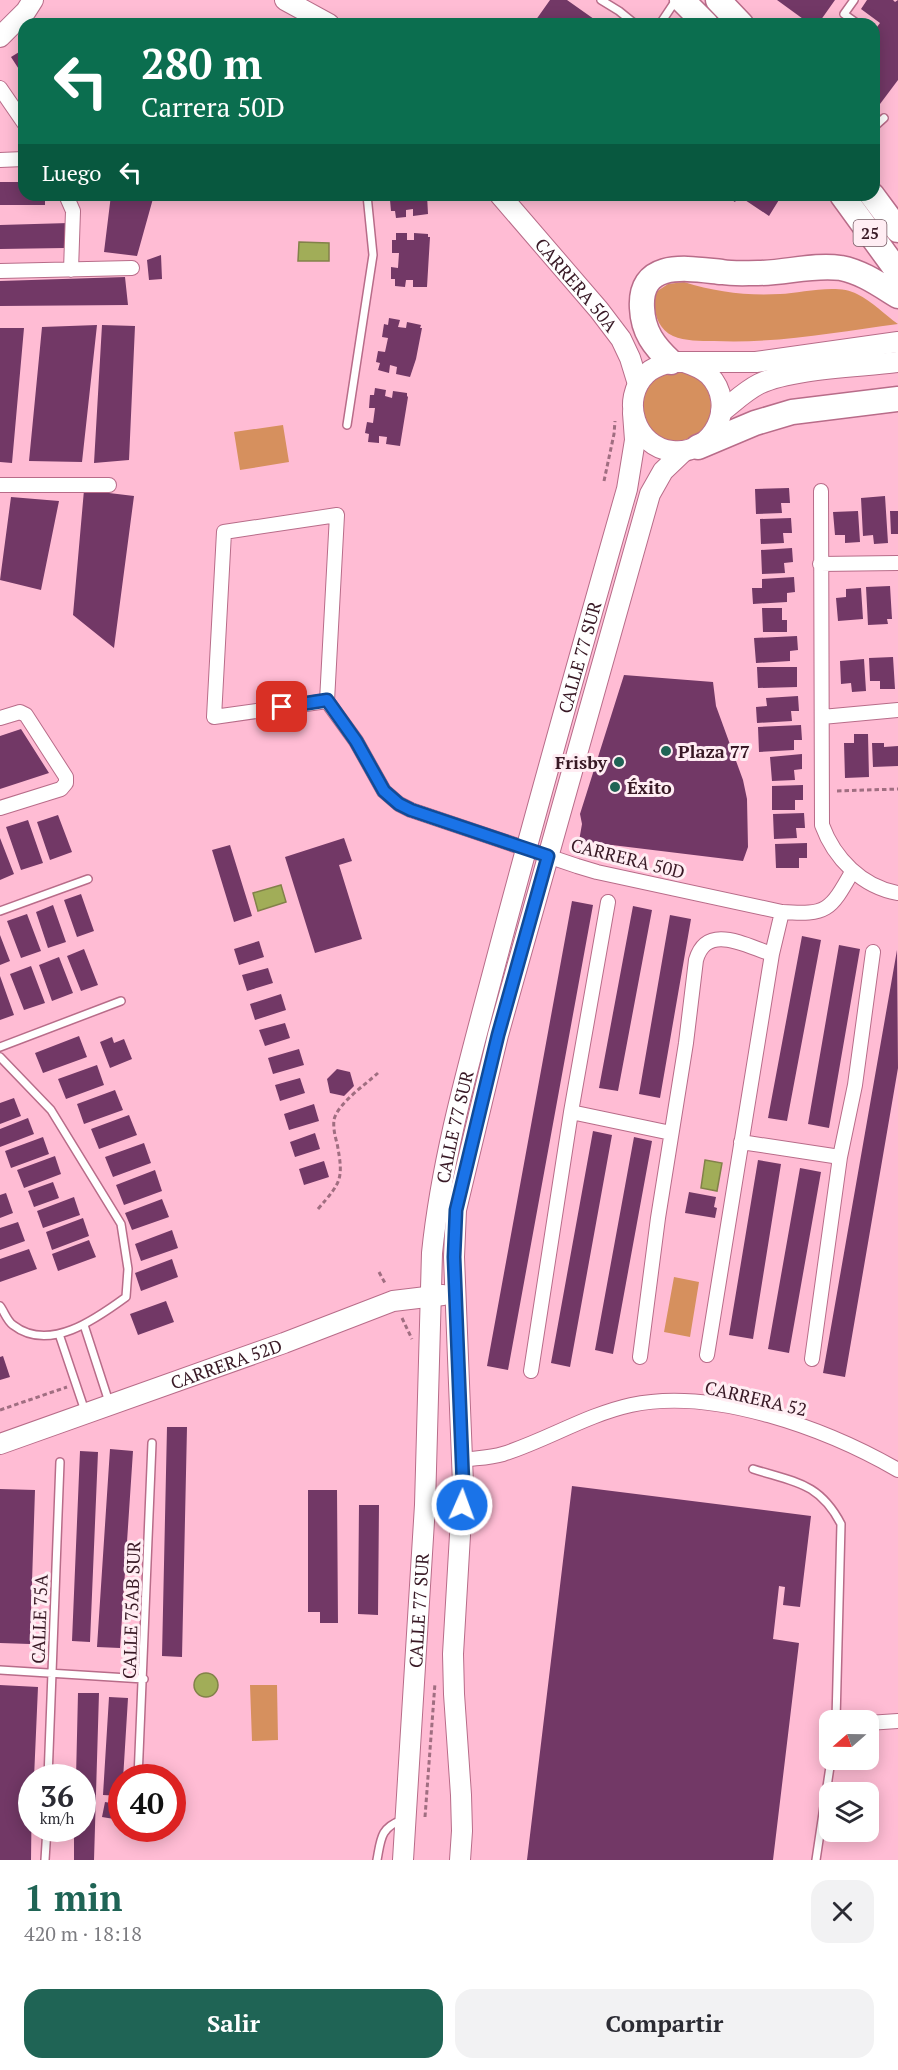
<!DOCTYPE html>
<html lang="es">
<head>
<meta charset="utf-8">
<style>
  body { margin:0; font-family:"PT Serif",serif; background:#f2f2f3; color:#2b2b33; height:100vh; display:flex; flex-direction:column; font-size:22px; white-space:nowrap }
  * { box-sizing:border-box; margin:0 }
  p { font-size:20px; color:#7c7c81 }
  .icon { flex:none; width:33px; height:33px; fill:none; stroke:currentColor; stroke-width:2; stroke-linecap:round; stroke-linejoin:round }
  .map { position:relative; height:1860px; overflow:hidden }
  .sheet { display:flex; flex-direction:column; background:#fff; flex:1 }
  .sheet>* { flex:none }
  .top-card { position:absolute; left:18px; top:18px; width:862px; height:183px; border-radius:18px; box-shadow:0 3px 15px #0003; background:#0b6e4f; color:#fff; overflow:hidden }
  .needle { width:39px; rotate:250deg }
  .tools { position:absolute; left:819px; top:1710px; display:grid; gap:12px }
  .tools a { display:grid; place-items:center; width:60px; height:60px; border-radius:12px; background:#fff; box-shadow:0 3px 15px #0003; font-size:30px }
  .speed { position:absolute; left:18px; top:1764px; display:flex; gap:12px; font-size:30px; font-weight:700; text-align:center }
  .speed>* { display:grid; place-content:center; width:78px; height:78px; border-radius:50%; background:#fff; box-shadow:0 3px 15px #0003; line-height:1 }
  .speed small { font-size:15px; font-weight:400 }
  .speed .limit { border:9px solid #d22; background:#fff; color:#111 }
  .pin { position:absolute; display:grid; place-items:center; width:51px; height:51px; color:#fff; margin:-26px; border-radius:12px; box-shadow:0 3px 9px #0006 }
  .me { position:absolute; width:66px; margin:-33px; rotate:2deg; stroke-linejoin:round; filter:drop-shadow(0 0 4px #0008) }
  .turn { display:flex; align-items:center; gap:21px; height:126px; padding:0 24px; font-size:27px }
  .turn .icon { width:78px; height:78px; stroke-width:2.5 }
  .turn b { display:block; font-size:42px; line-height:51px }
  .then { display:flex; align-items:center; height:57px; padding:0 24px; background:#0003; gap:12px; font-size:22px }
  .round { display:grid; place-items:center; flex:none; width:63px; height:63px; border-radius:18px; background:#f2f2f3 }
  .headline { display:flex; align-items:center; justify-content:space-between; height:102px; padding:0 24px }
  h1 { font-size:36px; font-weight:800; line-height:45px; color:#1f6455 }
  .action { display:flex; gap:12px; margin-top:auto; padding:12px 24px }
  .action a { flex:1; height:69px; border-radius:18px; background:#1f6455; color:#fff; font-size:24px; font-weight:800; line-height:69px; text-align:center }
  .action a+a { background:#f2f2f3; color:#2b2b33 }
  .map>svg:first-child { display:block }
</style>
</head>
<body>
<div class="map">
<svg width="898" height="1860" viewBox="0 0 898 1860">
  <rect width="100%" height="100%" fill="#ffbcd4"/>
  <path fill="#d6905e" d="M684,282c31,10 63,14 96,12 21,-1 58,-11 77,0 15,7 28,21 41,30 -61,8 -123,20 -184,17 -14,0 -29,0 -41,-5 -17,-8 -21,-28 -17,-44l12,-8z
    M641 406a35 35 0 1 1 70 0a35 35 0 1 1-70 0Z
    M283,425l6,37 -49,8 -6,-38z
    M674,1277l25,5 -9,55 -26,-5z
    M250,1685h27l1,55 -26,1z"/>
  <path fill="#a1ad58" stroke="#828149" stroke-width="1.5" d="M299,242l30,1v18h-31z
    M281,885l5,17 -28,9 -5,-18z
    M705,1160l17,3 -5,28 -16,-3z
    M194 1685a12 12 0 1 1 24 0a12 12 0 1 1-24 0Z"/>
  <path fill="#723866" d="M550,0h17l34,24h-68z
    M777,0h58l-17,24h-8z
    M867,0h26l2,2 3,-2v80l-24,32v-81l6,-8 -19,-14z
    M24,49v28l-13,-20z
    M0,182h24v13h21v10h-45z
    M111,195h43l-17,61 -33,-4z
    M396,195h31l1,19 -15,2v-7l-7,1v7l-10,1 -1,-7h-4l-1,-11 6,-1z
    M724,195h58l-13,21 -30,-20 -4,6z
    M69,223l-4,25 -65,1v-24z
    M396,233h11v7h7v-7l14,1v3h2l-3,50h-14v-7h-7l-1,7 -10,-1v-7h-4v-12l7,1 1,-15h-7v-13h4z
    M161,255l1,24 -13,1 -2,-20z
    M125,277l3,28 -128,1v-25z
    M389,318l11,2 -2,7 8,1 1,-6 14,3 -1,3h2l-6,31 -6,18 -14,-3 1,-7 -7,-2 -1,8 -11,-3 2,-7 -4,-1 2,-11 7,1 3,-14 -6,-1 2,-13 4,1z
    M97,325l-15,137 -53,-1 13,-134z
    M102,325l33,1 -6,134 -35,3z
    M0,328h24l-12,135 -12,-1z
    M375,388l11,2 -1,6 7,2 1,-7 14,2v3l1,1 -8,49 -14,-2 1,-7 -8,-1v7l-11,-1 1,-8 -4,-1 2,-11 6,1 2,-15h-6l1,-13h4z
    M789,488l1,15h-9l1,10 -26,1 -1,-25z
    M84,490l50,6 -20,152 -41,-33z
    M885,496l3,47 -14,1 -1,-9 -10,1 -2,-38z
    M11,497l48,4 -18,89 -41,-10z
    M858,511l2,31 -15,1v-8h-10l-2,-23z
    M890,511h8v23h-7z
    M791,518l1,15h-9l1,10 -23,1 -1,-25z
    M792,548l1,14 -9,1 1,10 -23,1 -1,-24z
    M794,577l1,15 -8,1v9l-34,2 -1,-16h10v-9z
    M890,586l2,33h-5l1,5 -20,1 -2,-38z
    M861,588l2,31 -25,2 -2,-23 10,-1v-8z
    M762,608h20v12h5v12h-24z
    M797,636l1,14 -8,1v10l-34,2 -2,-25z
    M893,657l2,32h-15v-8h-10l-1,-23z
    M864,659l2,32 -14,1 -1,-9 -10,1 -1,-23z
    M757,667h40v20l-39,1z
    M624,675l89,7 3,24 27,74 4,19 1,48 -5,14 -164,-20 3,-17 -2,-10z
    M798,696l1,15h-8l1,10 -35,2 -1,-16 11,-1 -1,-8z
    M801,725l1,15h-8v10l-35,2 -1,-25z
    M21,729l28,44 -49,16v-53z
    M854,734h14l1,43 -24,1 -1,-35h10z
    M872,743h12v4l14,-1v20l-25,1z
    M802,754v15l-8,1 1,10 -23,1 -2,-24z
    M803,785v15h-8v10h-23v-24z
    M804,813l1,15h-9l1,10 -23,1 -1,-25z
    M58,815l14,37 -22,8 -13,-38z
    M28,820l15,43 -22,7 -15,-43z
    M0,838l14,36 -14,6z
    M344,838l8,23 -13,4 23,74 -47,14 -30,-96z
    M807,843v15h-8v10h-23l-1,-24z
    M230,845l22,71 -18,6 -22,-72z
    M81,894l13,37 -17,6 -13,-37z
    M572,901l21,4 -85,465 -21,-4z
    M53,905l13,37 -18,6 -12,-36z
    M633,906l19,4 -34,181 -19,-3z
    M27,914l14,37 -20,7 -14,-37z
    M670,915l21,4 -31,179 -21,-4z
    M0,935l10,26 -10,4z
    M802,936l19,4 -34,181 -19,-3z
    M259,941l5,16 -25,8 -5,-16z
    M839,945l21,4 -31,179 -21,-4z
    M84,949l14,36 -17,6 -14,-35z
    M897,950l1,118 -53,309 -22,-4z
    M59,957l14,36 -21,8 -13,-36z
    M31,966l14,37 -21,7 -14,-36z
    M268,968l5,15 -26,8 -5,-16z
    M0,976l14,39 -14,5z
    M281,994l5,16 -31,10 -5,-16z
    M285,1023l5,15 -25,8 -6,-16z
    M79,1036l8,21 -44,16 -8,-20z
    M112,1037l2,6 10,-4 8,20 -22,9 -10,-26z
    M299,1049l5,16 -31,9 -5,-16z
    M97,1065l7,20 -38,14 -8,-20z
    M337,1069l13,3 4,14 -10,10 -14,-3 -3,-14z
    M300,1078l5,15 -25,8 -5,-16z
    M115,1090l8,20 -39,14 -7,-20z
    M14,1098l7,18 -21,8v-21z
    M314,1104l5,17 -30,9 -5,-16z
    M129,1115l8,20 -38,14 -8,-20z
    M28,1118l6,16 -34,13v-18z
    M593,1131l19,4 -42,232 -19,-4z
    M315,1133l5,16 -25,8 -5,-15z
    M43,1137l6,17 -38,14 -6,-17z
    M634,1137l18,4 -39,213 -18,-4z
    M144,1143l7,20 -38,14 -8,-20z
    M55,1156l6,18 -37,14 -7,-18z
    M758,1160l23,4 -28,175 -24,-4z
    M324,1161l5,16 -25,8 -5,-16z
    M800,1168l21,4 -32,181 -21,-4z
    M155,1170l7,21 -38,14 -8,-20z
    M53,1182l6,16 -25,9 -6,-16z
    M689,1192l27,5 -2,10 3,1 -2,10 -30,-5z
    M6,1193l7,20 -13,5v-23z
    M74,1197l6,18 -37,13 -6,-17z
    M162,1199l7,18 -37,13 -7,-17z
    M83,1218l6,18 -37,14 -6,-18z
    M18,1222l7,19 -25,9v-22z
    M172,1230l6,18 -37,13 -6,-17z
    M89,1240l7,17 -38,14 -6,-17z
    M29,1249l8,20 -37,13v-23z
    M172,1259l6,18 -37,14 -6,-18z
    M166,1301l8,21 -36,13 -8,-21z
    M3,1356l7,21 -10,3v-23z
    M167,1427h20l-5,230 -20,-1z
    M110,1449l23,2 -13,197 -23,-1z
    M80,1451l18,1 -8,190 -18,-1z
    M572,1486l239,30 -11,91 -17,-2 2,-18 -6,-1 -6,53 26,4 -26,217h-246z
    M0,1489l35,1 -5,154 -30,-1z
    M308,1490h29l1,133h-18v-11h-12z
    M359,1505h20l-1,110 -20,-1z
    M0,1685l38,2 -4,91h-2l-1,82h-31z
    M78,1693h21l-5,167h-20v-32h8v-50h-6z
    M109,1697l19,1 -6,98 -19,-1z
    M105,1802l17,3 -2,15 -18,-3z"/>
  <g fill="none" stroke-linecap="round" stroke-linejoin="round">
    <defs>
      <path id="lane" d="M601,0l18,11 16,13
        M854,0l-10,14 14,10
        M660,24l16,-24
        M874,127l10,-9
        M347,425l26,-170 -6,-60
        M0,911l88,-32
        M0,1047l121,-46
        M0,1057l51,53 70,114 7,45 -2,28c-30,22 -77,56 -113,28 -6,-4 -9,-14 -13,-19
        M84,1325l25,77
        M59,1334l26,77
        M753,1469c41,13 66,13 88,55l-5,196
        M0,1670l144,9
        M48,1778l12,-316
        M138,1778l14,-335
        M45,1860l2,-32
        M377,1860c4,-21 3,-32 25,-40
        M816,1860l15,-100"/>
      <path id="street" d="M0,88l24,35
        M0,160l24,-1
        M66,195l7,16 -2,59
        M0,271l132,-3
        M0,485h109
        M821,491l1,334c12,33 40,62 76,68
        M337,515l-10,186 -113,16 10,-185z
        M820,564l78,-1
        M327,701l29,40 28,50 15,13 12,6 166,56 20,6 185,40c45,3 48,-1 70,-40
        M822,717l76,-7
        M0,718l20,-6 6,3 40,62v6l-5,6 -61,19
        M772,954l10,-42
        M571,1112l100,21
        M741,1142l99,15
        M640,1357l18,-139 28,-175 10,-83c11,-38 50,-14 76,-6l-65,401
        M812,1359l28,-202 15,-72 18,-133
        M531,1371l40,-259 37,-210
        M462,1460c13,-2 28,-2 41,-6 44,-14 83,-39 128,-49 83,-18 196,24 267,65
        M868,1723l30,-2"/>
      <g id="secondary">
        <path d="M285,0l44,24"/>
        <path d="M0,37l26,-26 7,-11"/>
        <path id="s1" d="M500,195l99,115 22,29 9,19 8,26"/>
        <path d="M684,362c9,3 18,6 25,13 29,30 4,81 -37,76 -37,-4 -52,-52 -26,-77 7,-7 16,-9 25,-12h85l142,-20"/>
        <path d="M721,412c12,-9 24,-21 38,-28 33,-16 101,-17 139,-22"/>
        <path id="s2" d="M0,1444l284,-101 109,-42 50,-6"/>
        <path id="s3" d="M403,1860l22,-355 7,-252c10,-97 38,-193 63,-288 42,-159 87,-318 132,-476l8,-49 -2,-27"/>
        <path d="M460,1860l2,-29 -1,-36 -7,-101 -1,-40 10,-170 -9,-227 2,-47 42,-175 152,-541 13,-23 21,-20"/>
      </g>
      <path id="highway" d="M682,0l24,24
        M718,0l23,24
        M842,195l56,77
        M872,195l26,35
        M671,362c-17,-16 -28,-30 -29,-54 -3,-50 48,-39 80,-36 12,2 24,1 36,1 27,0 56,-9 83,-5 21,4 39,17 57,28
        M698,447l57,-24 37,-11 106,-13"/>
    </defs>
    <use href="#lane" stroke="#b86c89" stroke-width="10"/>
    <use href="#street" stroke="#b86c89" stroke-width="16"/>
    <use href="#secondary" stroke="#b86c89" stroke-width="22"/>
    <use href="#highway" stroke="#b86c89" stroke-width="27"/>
    <path stroke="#a06e81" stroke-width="3" stroke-dasharray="4.5 3" stroke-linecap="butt" d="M604,481l10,-47 1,-13
      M837,791l61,-2
      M318,1209c23,-27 26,-29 19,-66 -2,-6 -4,-16 -3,-23 3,-16 32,-36 44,-47
      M379,1272l7,13
      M402,1318l10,21
      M0,1410l67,-23
      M425,1817l10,-134"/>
    <use href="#lane" stroke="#fff" stroke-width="7"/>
    <use href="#street" stroke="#fff" stroke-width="14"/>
    <use href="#secondary" stroke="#fff" stroke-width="20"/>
    <use href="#highway" stroke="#fff" stroke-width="24"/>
  </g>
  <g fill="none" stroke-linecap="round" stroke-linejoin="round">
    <defs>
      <path id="route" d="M282,707l45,-7 29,41 28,50 15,13 12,6 137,46 -50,179 -42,175 -2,47 9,227 -1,21"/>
    </defs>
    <use href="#route" stroke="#114b97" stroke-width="15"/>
    <use href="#route" stroke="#1a73e8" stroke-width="10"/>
  </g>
  <g fill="#1f6455" stroke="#ffedf3" stroke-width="2">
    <circle cx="666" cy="751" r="6"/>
    <circle cx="619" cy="762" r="6"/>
    <circle cx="615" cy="787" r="6"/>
  </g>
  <g text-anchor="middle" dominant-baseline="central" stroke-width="6" stroke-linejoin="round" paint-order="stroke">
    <rect fill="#ffedf3" stroke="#745963" stroke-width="1.5" x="853.5" y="220" width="33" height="26" rx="4.5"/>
    <g font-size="16" font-weight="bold" fill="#381925">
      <text x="870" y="233">25</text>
    </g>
    <g font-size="18" fill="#381925" stroke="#ffedf3">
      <text stroke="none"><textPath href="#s1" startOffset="118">CARRERA 50A</textPath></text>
      <text stroke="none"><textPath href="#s3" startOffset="1222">CALLE 77 SUR</textPath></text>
      <text transform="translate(628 858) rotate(14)">CARRERA 50D</text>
      <text stroke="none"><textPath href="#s3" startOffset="736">CALLE 77 SUR</textPath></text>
      <text stroke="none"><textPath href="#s2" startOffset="240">CARRERA 52D</textPath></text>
      <text transform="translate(756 1398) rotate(13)">CARRERA 52</text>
      <text transform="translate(131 1610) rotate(-88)">CALLE 75AB SUR</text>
      <text stroke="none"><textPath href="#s3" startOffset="250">CALLE 77 SUR</textPath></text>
      <text transform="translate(39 1619) rotate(-88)">CALLE 75A</text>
    </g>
    <g font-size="18" font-weight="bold" fill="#381925" stroke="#ffedf3" text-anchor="start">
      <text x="678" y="751">Plaza 77</text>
      <text x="607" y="762" text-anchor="end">Frisby</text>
      <text x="627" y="787">Éxito</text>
    </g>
  </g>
</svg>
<div class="tools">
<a><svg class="needle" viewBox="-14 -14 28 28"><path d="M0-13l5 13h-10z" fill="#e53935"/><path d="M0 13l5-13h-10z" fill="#7c7c81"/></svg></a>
<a><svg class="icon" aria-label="layers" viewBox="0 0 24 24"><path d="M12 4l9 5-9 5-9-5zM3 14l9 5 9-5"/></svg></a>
</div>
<div class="speed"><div>36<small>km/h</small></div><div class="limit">40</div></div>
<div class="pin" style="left:282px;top:707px;background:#d93025"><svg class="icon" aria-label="arrive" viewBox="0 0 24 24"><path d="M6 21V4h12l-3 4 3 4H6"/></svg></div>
<svg class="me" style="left:462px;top:1505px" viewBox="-20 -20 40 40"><circle r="17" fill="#1a73e8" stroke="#fff" stroke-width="3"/><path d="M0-11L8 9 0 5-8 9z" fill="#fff"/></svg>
<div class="top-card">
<div class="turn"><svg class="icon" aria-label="left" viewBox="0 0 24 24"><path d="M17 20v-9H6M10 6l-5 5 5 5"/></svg><div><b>280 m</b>Carrera 50D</div></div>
<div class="then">Luego<svg class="icon" aria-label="left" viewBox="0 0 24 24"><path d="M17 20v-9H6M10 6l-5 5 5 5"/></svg></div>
</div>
</div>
<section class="sheet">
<div class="headline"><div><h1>1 min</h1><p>420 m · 18:18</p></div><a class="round"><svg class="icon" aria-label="close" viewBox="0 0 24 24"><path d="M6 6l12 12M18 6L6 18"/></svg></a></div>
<div class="action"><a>Salir</a><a>Compartir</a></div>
</section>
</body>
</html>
